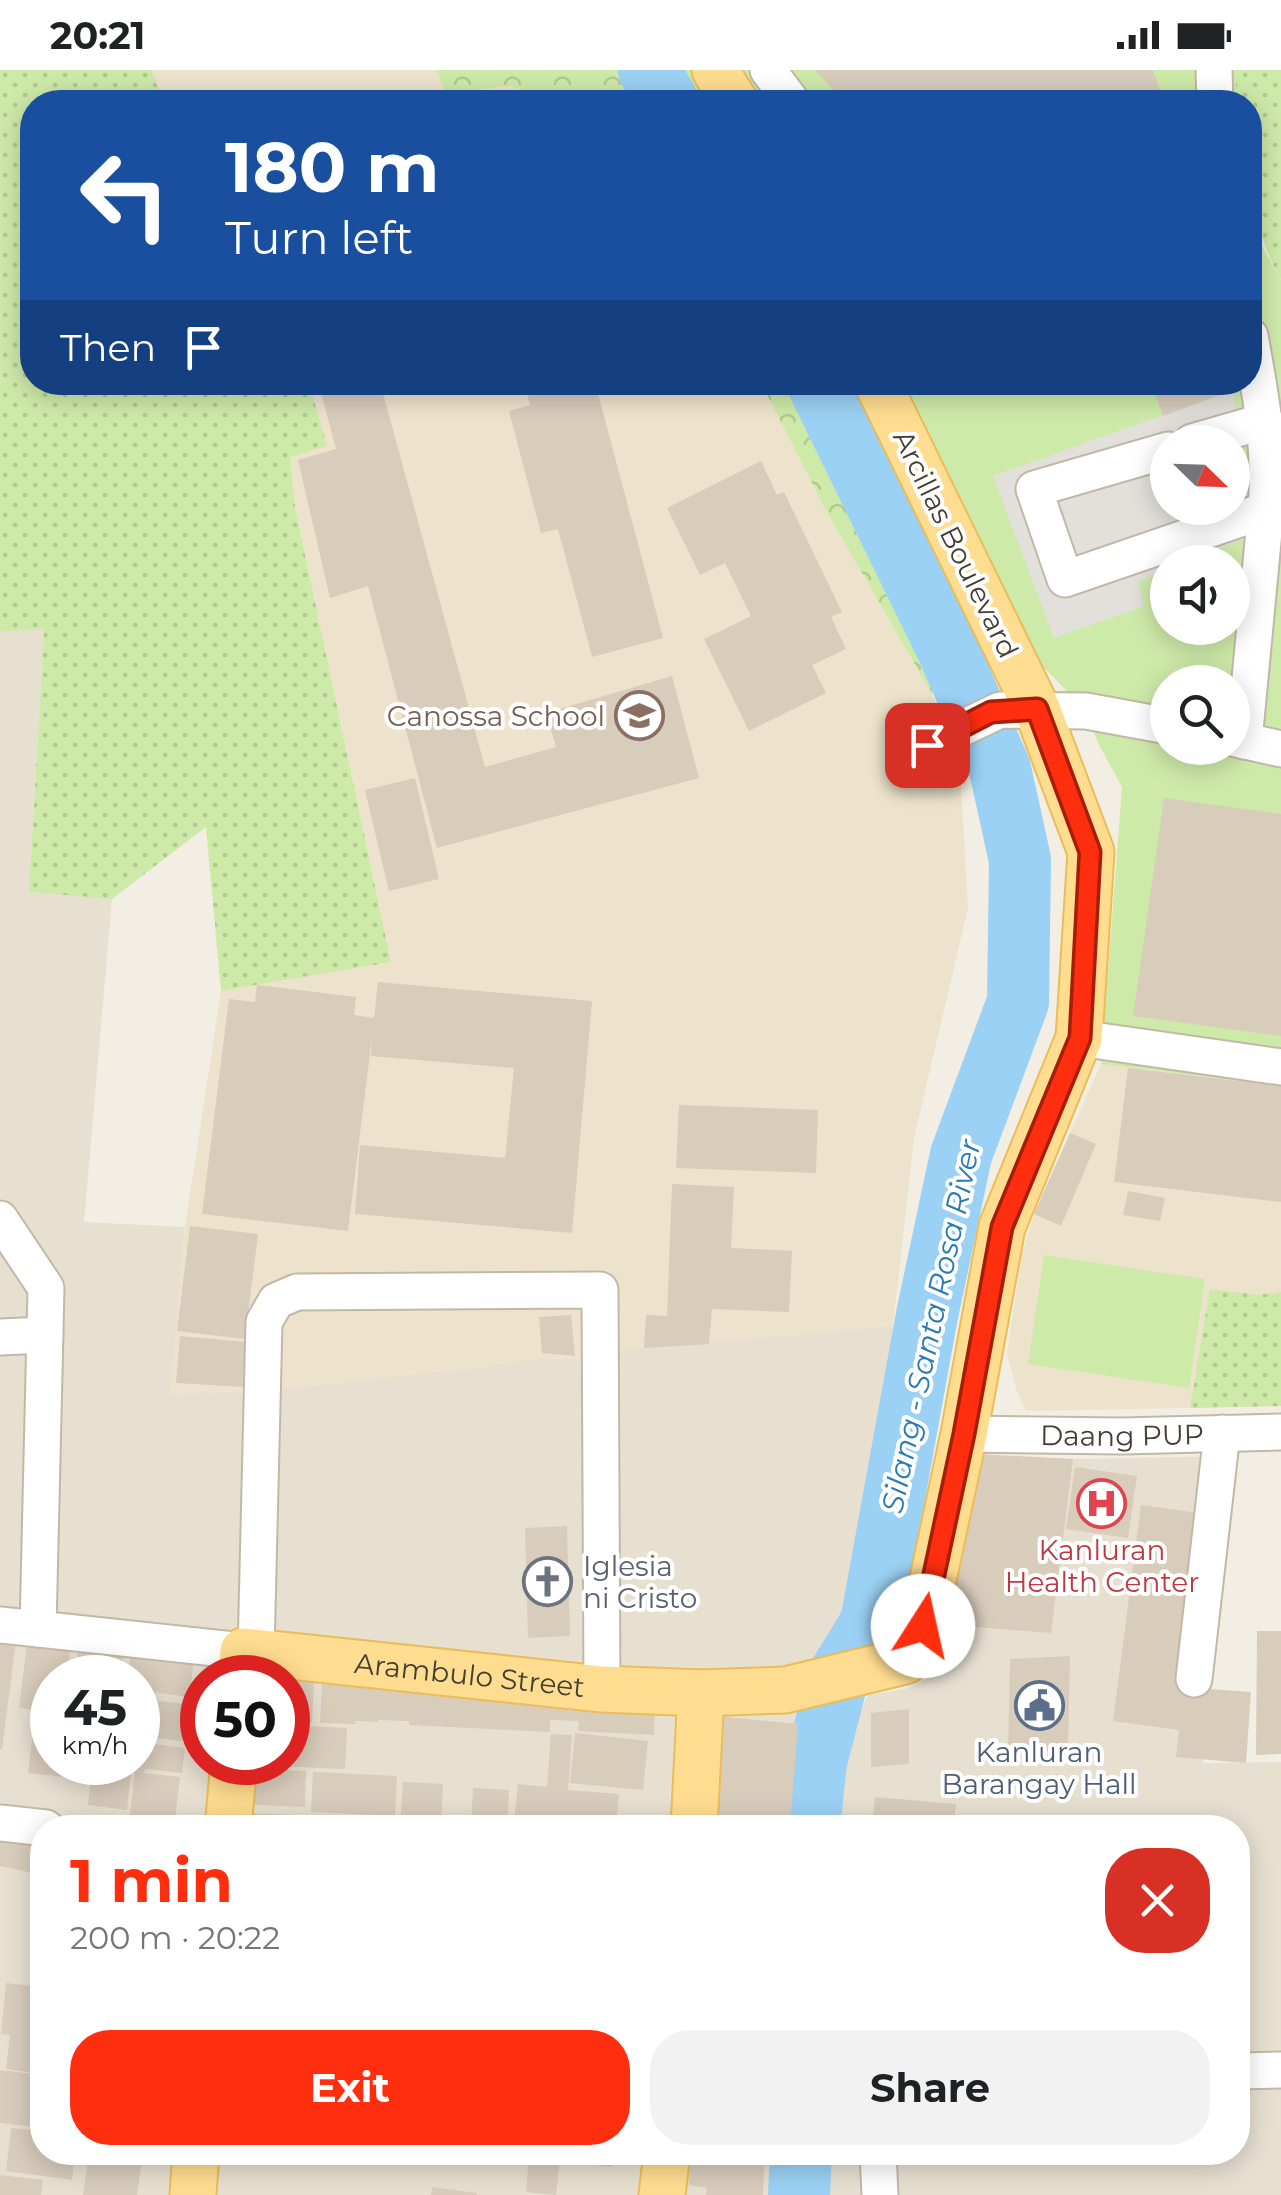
<!DOCTYPE html>
<html lang="en">
<head>
<meta charset="utf-8">
<style>
  body { margin:0; font-family:Montserrat,sans-serif; background:#f2f2f2; color:#202124; height:100vh; display:flex; flex-direction:column; font-size:38px; white-space:nowrap }
  * { box-sizing:border-box; margin:0 }
  p { font-size:32px; color:#757577 }
  .icon { flex:none; width:55px; height:55px; fill:none; stroke:currentColor; stroke-width:2; stroke-linecap:round; stroke-linejoin:round }
  .map { position:relative; flex:1; overflow:hidden }
  .panel { position:absolute; left:30px; top:1745px; width:1220px; height:350px; display:flex; flex-direction:column; background:#fff; border-radius:40px; box-shadow:0 5px 25px #0003 }
  .panel>* { flex:none }
  .guide { position:absolute; left:20px; top:20px; width:1242px; height:305px; border-radius:40px; box-shadow:0 5px 25px #0003; background:#1a4fa0; color:#fff; overflow:hidden }
  .needle { width:65px; rotate:113deg }
  .tools { position:absolute; left:1150px; top:355px; display:grid; gap:20px }
  .tools a { display:grid; place-items:center; width:100px; height:100px; border-radius:50%; background:#fff; box-shadow:0 5px 25px #0003; font-size:50px }
  .speed { position:absolute; left:30px; top:1585px; display:flex; gap:20px; font-size:50px; font-weight:700; text-align:center }
  .speed>* { display:grid; place-content:center; width:130px; height:130px; border-radius:50%; background:#fff; box-shadow:0 5px 25px #0003; line-height:1 }
  .speed small { font-size:25px; font-weight:400 }
  .speed .limit { border:15px solid #d22; background:#fff; color:#111 }
  .pin { position:absolute; display:grid; place-items:center; width:85px; height:85px; color:#fff; margin:-42px; border-radius:20px; box-shadow:0 5px 15px #0006 }
  .me { position:absolute; width:110px; margin:-55px; rotate:10deg; stroke-linejoin:round; filter:drop-shadow(0 0 8px #0008) }
  .turn { display:flex; align-items:center; gap:35px; height:210px; padding:0 40px; font-size:45px }
  .turn .icon { width:130px; height:130px; stroke-width:2.5 }
  .turn b { display:block; font-size:70px; line-height:85px }
  .then { display:flex; align-items:center; height:95px; padding:0 40px; background:#0003; gap:20px; font-size:38px }
  .round { display:grid; place-items:center; flex:none; width:105px; height:105px; border-radius:40px; background:#f2f2f2 }
  .headline { display:flex; align-items:center; justify-content:space-between; height:170px; padding:0 40px }
  h1 { font-size:60px; font-weight:700; line-height:75px; color:#ff2e0e }
  .cta { display:flex; gap:20px; margin-top:auto; padding:20px 40px }
  .cta a { flex:1; height:115px; border-radius:40px; background:#ff2e0e; color:#fff; font-size:40px; font-weight:700; line-height:115px; text-align:center }
  .cta a+a { background:#f2f2f2; color:#202124 }
  .status { display:flex; justify-content:space-between; align-items:center; height:70px; padding:0 50px; background:#fff; direction:ltr }
  .status svg { height:28px; fill:currentColor }
  .map>svg:first-child { display:block }
</style>
</head>
<body>
<div class="status"><b>20:21</b><svg viewBox="0 0 49 12"><path d="M0 12V9h3v3zM5 12V6h3v6zM10 12V3h3v9zM15 12V0h3v12zM26 1h20v11H26zM47 4h2v5h-2z"/></svg></div>
<div class="map">
<svg width="1281" height="2125" viewBox="0 0 1281 2125">
  <defs>
    <pattern id="grass-dots" width="8" height="8" patternUnits="userSpaceOnUse" patternTransform="scale(2.5)"><rect width="8" height="8" fill="#ceeaa9"/><path d="M2 2h.1M6 6h.1" fill="none" stroke="#b2ca92" stroke-width="1.8" stroke-linecap="round"/></pattern>
    <pattern id="forest-crowns" width="20" height="18" patternUnits="userSpaceOnUse" patternTransform="scale(2.5)"><rect width="20" height="18" fill="#ceeaa9"/><path d="M2 6a3 3 0 1 1 6 0M12 15a3 3 0 1 1 6 0" fill="none" stroke="#b2ca92"/></pattern>
  </defs>
  <rect width="100%" height="100%" fill="#f3eee3"/>
  <path fill="#e7e0d1" fill-rule="evenodd" d="M44,558l-15,263 83,8 -28,323 101,5 -14,168 113,-7 191,-20 63,-10 47,1 30,-9 278,-24 -37,295 -39,101 -17,105 -758,1v324l754,1 -2,42h-794v-1563zM52,1608h86v84h-86zM202,1608h86v84h-86z
    M976,1384l97,5 163,-3 -33,307 78,-1v433h-476l2,-42 431,-1v-324l-411,-1 3,-53 38,-79 38,-6 20,-10 17,-27z"/>
  <path fill="#ede3cc" d="M0,0h437l8,24 66,-8 42,16h-521v280l729,1 64,126 107,185 28,73 8,141 -54,230 -21,188 -278,24 -30,9 -47,-1 -63,10 -191,20 -113,7 14,-168 36,-236 170,-30 -97,-459 -263,65z
    M1101,994l180,22v320l-255,5 -10,-22 -9,-36 15,-99 12,-40z"/>
  <path fill="url(#grass-dots)" d="M0,0h151l13,32h-132v280l277,1 18,63 -37,11 4,45 97,460 -170,29 -15,-164 -94,72 -83,-7 15,-263 -44,3z
    M1236,0h45v210c-34,-61 -31,-110 -31,-178h-14z
    M1210,1219l47,6 24,-3v114l-91,2z"/>
  <path fill="url(#forest-crowns)" d="M437,0h257l20,32h-161l-42,-16 -66,8z
    M761,313h104l124,262 -16,20 -41,29 -107,-185z"/>
  <path fill="#ceeaa9" fill-rule="evenodd" d="M737,0h499v32h-479z
    M1250,116l13,62 18,32v806l-180,-22 21,-277 -25,-46 -11,-30 -53,-55 -134,-273 351,-1zM1168,372h64v66h-64zM1168,492h64v66h-64zM1168,612h64v66h-64z
    M1044,1185l161,24 -16,109 -161,-24z"/>
  <path fill="#e3e0dc" fill-rule="evenodd" d="M1233,320l20,145 -67,27h-18l-1,8 -29,12 6,24 -90,32 -61,-162zM1168,372h64v66h-64z"/>
  <g fill="none" stroke-linecap="round" stroke-linejoin="round">
    <path stroke="#9bd1f4" stroke-width="62" d="M649,0l19,32
      M809,1758l7,-66 22,-85 33,-54 56,-308 34,-160 57,-153 2,-142 -20,-91 -51,-117 -132,-270
      M799,2125l2,-43"/>
  </g>
  <path fill="#d8ccbb" d="M815,0h338l11,32h-320z
    M318,312h62l105,385 71,-20 -10,-34 126,-37 27,102 -262,70 -69,-262 -38,12 -32,-138 38,-11z
    M524,312h71l68,256 -71,19 -34,-128 -17,4 -32,-122 21,-6z
    M1151,312h79l3,8 -70,26z
    M761,391l16,34 7,-3 58,120 -11,5 15,32 -34,16 14,28 -77,38 -45,-92 47,-23 -26,-53 -25,12 -33,-67z
    M415,708l24,101 -50,12 -24,-101z
    M1164,728l117,16v222l-148,-20z
    M378,912l214,19 -20,232 -217,-19 5,-69 145,13 9,-90 -143,-12 1,-19 -24,194 -146,-17 27,-215 26,3 2,-17 99,12 -2,18 20,3z
    M1128,998l153,18v116l-167,-20z
    M679,1035l139,5 -2,63 -140,-5z
    M1070,1063l26,11 -35,82 -27,-12z
    M672,1114l62,3 -3,61 61,3 -3,61 -77,-3 -3,35 -65,4 2,-33 21,1z
    M1128,1121l37,7 -5,23 -37,-6z
    M190,1156l68,8 -13,105 -68,-8z
    M571,1245l4,41 -33,-3 -3,-36z
    M180,1266l66,6 -3,45 -67,-4z
    M976,1384l97,5 -22,174 -101,-8z
    M1075,1397l62,9 -9,62 -62,-9z
    M1141,1435l64,9 -23,173 69,5 -5,71 -70,-6 3,-27 -66,-9z
    M567,1456l3,110 -42,2 -3,-110z
    M0,1545l19,2 -17,133h-2z
    M81,1558l45,5 -6,45h-45z
    M1257,1561h24v123l-25,1z
    M28,1565l43,4 -4,39h-15v34l-33,-4z
    M133,1568l63,8 -7,51 -51,-7v-12h-11z
    M1070,1586l-2,95h-60l2,-92z
    M315,1591l-3,62 -24,-1v-44h-47z
    M323,1592l333,20 -2,53 -76,-4 1,-10 -29,-1v12l-141,-7v-4l-31,-1v2l-23,-1v3l-35,-1z
    M138,1628l7,1 -5,42h-2z
    M150,1630l37,4 -5,37 -37,-4z
    M909,1639v55l-38,3v-54z
    M35,1644l17,2v46h15l-2,15 -37,-4z
    M724,1647l74,7 -8,104h-76z
    M288,1655l59,3 -2,41 -68,-3v-4h11z
    M575,1663l73,8 -5,49 -73,-7z
    M551,1664l21,1 -4,55 51,4 -3,34 -102,-7 4,-37 29,3z
    M138,1672l47,6 -3,25 -37,-4 -1,4 36,4 -6,50 -45,-5 6,-51 -38,-5v-4h41z
    M242,1699l64,2 -1,36 -65,-3z
    M92,1700l39,5 -4,35 -39,-5z
    M313,1702l84,4 -2,40 -84,-4z
    M403,1712l40,2 -2,44 -41,-1z
    M473,1718l36,2 -2,38h-36z
    M875,1727l81,7 -3,24h-81z
    M241,1743l83,3 -1,12h-83z
    M0,1758l42,5v42l-42,-9z
    M6,1913l36,4v87l-36,-5 4,-34 -9,-1z
    M0,2000l42,5v53l-42,-5z
    M11,2058l31,3v21h33l-3,28 -66,-9z
    M89,2082h54l-6,43h-54z
    M305,2082h40l-1,9 -39,-4z
    M571,2082h42l-1,15 -42,-4z
    M691,2082h74l-2,43h-57l1,-7 -18,-3z
    M529,2086l31,3 -4,36 -30,-3z
    M0,2105l43,5 -2,15h-41z
    M432,2117l45,6v2h-46z"/>
  <g fill="none" stroke-linecap="round" stroke-linejoin="round">
    <defs>
      <g id="minor">
        <path d="M768,0l24,32"/>
        <path d="M1214,0l1,32"/>
        <path d="M1192,372l73,-21"/>
        <path d="M1168,380l-134,39 31,90 201,-69c5,-62 -5,-113 -16,-174"/>
        <path d="M1232,668l49,11"/>
        <path d="M1244,671l22,-231"/>
        <path d="M927,675l73,-35 86,1 82,15"/>
        <path d="M1079,968l202,29"/>
        <path d="M0,1149l46,69 -8,341"/>
        <path d="M0,1267l45,-2"/>
        <path id="s1" d="M964,1364l159,2 158,-4"/>
        <path d="M0,1555l243,26"/>
        <path d="M256,1583l8,-331 12,-21 21,-9 303,-2 2,399"/>
        <path d="M1194,1609l28,-246"/>
        <path d="M0,1753l46,5"/>
        <path d="M1238,2001l43,-1"/>
        <path d="M878,2082l2,43"/>
      </g>
      <g id="major">
        <path d="M715,0l20,32"/>
        <path id="s2" d="M241,1608l2,-27 359,38 99,4 84,-3 120,-29 18,-35 41,-192 38,-207 77,-189 12,-186 -54,-143 -160,-327"/>
        <path d="M228,1758l6,-66"/>
        <path d="M694,1758l7,-135"/>
        <path d="M193,2125l3,-43"/>
        <path d="M662,2125l5,-43"/>
      </g>
    </defs>
    <use href="#minor" stroke="#c2b8a8" stroke-width="39"/>
    <use href="#major" stroke="#eabc5a" stroke-width="49"/>
    <use href="#minor" stroke="#fff" stroke-width="35"/>
    <use href="#major" stroke="#ffdd90" stroke-width="45"/>
  </g>
  <g fill="none" stroke-linecap="round" stroke-linejoin="round">
    <defs>
      <path id="route" d="M923,1556l41,-192 38,-207 78,-189 10,-186 -53,-143 -46,3 -64,33"/>
    </defs>
    <use href="#route" stroke="#a61e09" stroke-width="25"/>
    <use href="#route" stroke="#ff2e0e" stroke-width="18"/>
  </g>
  <defs>
    <symbol id="school-ring" viewBox="-11 -11 22 22"><circle r="9.5" fill="#fff" stroke="#8d6e63" stroke-width="1.5"/><path d="M0-5L7-2L0 1L-7-2ZM-4 1L0 2.5L4 1V4Q0 6-4 4Z" fill="#8d6e63"/></symbol>
    <symbol id="hospital-ring" viewBox="-11 -11 22 22"><circle r="9.5" fill="#fff" stroke="#e0444e" stroke-width="1.5"/><path d="M-5-5h3v3.5h4V-5h3V5h-3V1.5h-4V5h-3Z" fill="#e0444e"/></symbol>
    <symbol id="church-ring" viewBox="-11 -11 22 22"><circle r="9.5" fill="#fff" stroke="#6b7280" stroke-width="1.5"/><path d="M-1.2-6h2.4v3.5h3.3v2.4h-3.3V6h-2.4V-.1h-3.3v-2.4h3.3Z" fill="#6b7280"/></symbol>
    <symbol id="civic-ring" viewBox="-11 -11 22 22"><circle r="9.5" fill="#fff" stroke="#5c6f8a" stroke-width="1.5"/><path d="M-.6-6.5H3V-4.5H.6V-3L4-1V1h2V6H-6V1h2V-1L-.6-3ZM-1.2 2.5V6h2.4V2.5Z" fill="#5c6f8a"/></symbol>
  </defs>
  <g fill-rule="evenodd">
    <use href="#school-ring" x="612" y="618" width="55" height="55"/>
    <use href="#hospital-ring" x="1074" y="1406" width="55" height="55"/>
    <use href="#church-ring" x="520" y="1484" width="55" height="55"/>
    <use href="#civic-ring" x="1012" y="1608" width="55" height="55"/>
  </g>
  <g text-anchor="middle" dominant-baseline="central" stroke-width="8" stroke-linejoin="round" paint-order="stroke">
    <g font-size="28" fill="#453e33" stroke="#fff">
      <text transform="translate(956 474) rotate(64)">Arcillas Boulevard</text>
      <text stroke="none"><textPath href="#s1" startOffset="158">Daang PUP</textPath></text>
      <text stroke="none"><textPath href="#s2" startOffset="255">Arambulo Street</textPath></text>
    </g>
    <g font-size="28" fill="#785e54" stroke="#fff" text-anchor="end">
      <text x="605" y="646">Canossa School</text>
    </g>
    <g font-size="28" fill="#be3a42" stroke="#fff">
      <text x="1102" y="1480">Kanluran<tspan x="1102" dy="32">Health Center</tspan></text>
    </g>
    <g font-size="28" fill="#5b616d" stroke="#fff" text-anchor="start">
      <text x="583" y="1496">Iglesia<tspan x="583" dy="32">ni Cristo</tspan></text>
    </g>
    <g font-size="28" fill="#4e5e75" stroke="#fff">
      <text x="1039" y="1682">Kanluran<tspan x="1039" dy="32">Barangay Hall</tspan></text>
    </g>
    <g font-size="30" font-style="italic" fill="#277cb6" stroke="#fff">
      <text transform="translate(931 1256) rotate(-78)">Silang - Santa Rosa River</text>
    </g>
  </g>
</svg>
<div class="tools">
<a><svg class="needle" viewBox="-14 -14 28 28"><path d="M0-13l5 13h-10z" fill="#e53935"/><path d="M0 13l5-13h-10z" fill="#757577"/></svg></a>
<a><svg class="icon" aria-label="sound" viewBox="0 0 24 24"><path d="M4 9h4l5-4v14l-5-4H4zM17 9q2 3 0 6"/></svg></a>
<a><svg class="icon" aria-label="search" viewBox="0 0 24 24"><circle cx="10" cy="10" r="6"/><path d="M15 15l6 6"/></svg></a>
</div>
<div class="speed"><div>45<small>km/h</small></div><div class="limit">50</div></div>
<div class="pin" style="left:927px;top:675px;background:#d93025"><svg class="icon" aria-label="arrive" viewBox="0 0 24 24"><path d="M6 21V4h12l-3 4 3 4H6"/></svg></div>
<svg class="me" style="left:923px;top:1556px" viewBox="-20 -20 40 40"><circle r="19" fill="#fff"/><path d="M0-13L10 11 0 6-10 11z" fill="#ff2e0e"/></svg>
<div class="guide">
<div class="turn"><svg class="icon" aria-label="left" viewBox="0 0 24 24"><path d="M17 20v-9H6M10 6l-5 5 5 5"/></svg><div><b>180 m</b>Turn left</div></div>
<div class="then">Then<svg class="icon" aria-label="arrive" viewBox="0 0 24 24"><path d="M6 21V4h12l-3 4 3 4H6"/></svg></div>
</div>
<section class="panel">
<div class="headline"><div><h1>1 min</h1><p>200 m · 20:22</p></div><a class="round" style="background:#d93025;color:#fff"><svg class="icon" aria-label="close" viewBox="0 0 24 24"><path d="M6 6l12 12M18 6L6 18"/></svg></a></div>
<div class="cta"><a>Exit</a><a>Share</a></div>
</section>
</div>
</body>
</html>
